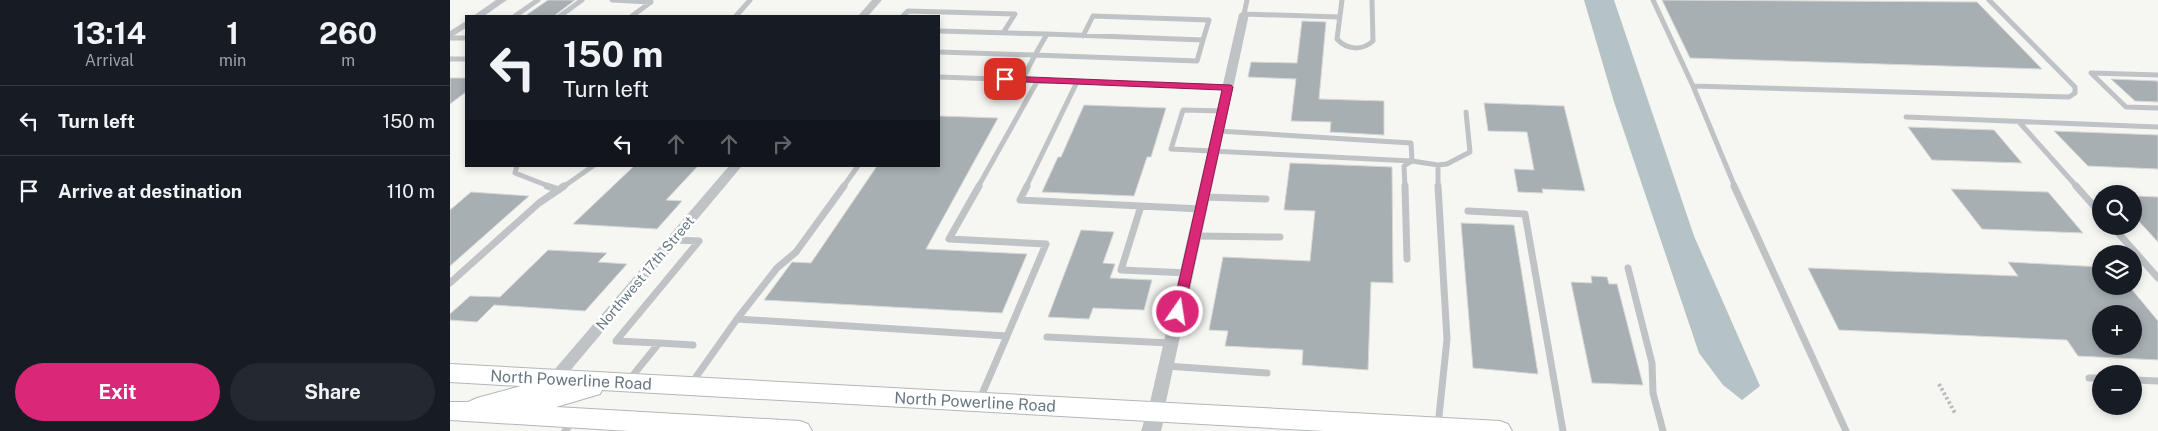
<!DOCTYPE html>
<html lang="en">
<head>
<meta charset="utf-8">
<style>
  body { margin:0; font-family:"Public Sans",sans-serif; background:#242831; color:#f1f3f6; height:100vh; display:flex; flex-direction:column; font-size:19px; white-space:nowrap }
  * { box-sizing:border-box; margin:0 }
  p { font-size:16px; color:#9ea1a6 }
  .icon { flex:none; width:28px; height:28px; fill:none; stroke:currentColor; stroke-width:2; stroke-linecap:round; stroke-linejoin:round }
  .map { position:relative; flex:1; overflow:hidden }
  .details { display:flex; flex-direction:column; background:#171b24; width:450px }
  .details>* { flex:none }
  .guide { position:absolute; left:15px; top:15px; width:475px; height:152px; border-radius:0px; box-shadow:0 2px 8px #0003; background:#171b24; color:#f1f3f6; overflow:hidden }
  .fabs { position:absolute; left:1642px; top:185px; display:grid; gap:10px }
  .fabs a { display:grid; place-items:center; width:50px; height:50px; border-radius:50%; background:#171b24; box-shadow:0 2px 8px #0003; font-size:25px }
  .pin { position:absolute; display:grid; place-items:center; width:42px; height:42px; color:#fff; margin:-21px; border-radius:10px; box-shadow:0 2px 8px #0006 }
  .me { position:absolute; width:55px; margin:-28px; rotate:13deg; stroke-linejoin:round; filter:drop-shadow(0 0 4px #0008) }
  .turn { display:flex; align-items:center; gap:18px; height:105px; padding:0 15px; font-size:22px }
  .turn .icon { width:65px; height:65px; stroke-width:2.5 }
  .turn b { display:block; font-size:35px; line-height:42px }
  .lanes { display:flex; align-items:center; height:48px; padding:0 15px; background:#0003; justify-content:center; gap:25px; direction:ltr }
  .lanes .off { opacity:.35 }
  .eta { display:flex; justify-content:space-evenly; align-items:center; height:85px; text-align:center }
  .eta b { font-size:30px; font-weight:700; line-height:35px }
  .action { display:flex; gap:10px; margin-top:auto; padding:10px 15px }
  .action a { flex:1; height:58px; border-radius:30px; background:#db2777; color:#fff; font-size:20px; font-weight:700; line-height:58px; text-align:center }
  .action a+a { background:#242831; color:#f1f3f6 }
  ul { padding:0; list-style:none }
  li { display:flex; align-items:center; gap:15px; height:70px; padding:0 15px; border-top:1px solid #363941 }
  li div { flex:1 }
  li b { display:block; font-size:19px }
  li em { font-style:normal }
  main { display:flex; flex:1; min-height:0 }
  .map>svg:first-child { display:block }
</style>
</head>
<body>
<main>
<section class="details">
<div class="eta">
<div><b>13:14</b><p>Arrival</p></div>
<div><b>1</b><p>min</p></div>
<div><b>260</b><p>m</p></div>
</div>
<ul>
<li><svg class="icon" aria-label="left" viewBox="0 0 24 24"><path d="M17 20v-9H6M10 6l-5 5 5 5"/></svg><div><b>Turn left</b></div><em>150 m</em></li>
<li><svg class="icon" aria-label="arrive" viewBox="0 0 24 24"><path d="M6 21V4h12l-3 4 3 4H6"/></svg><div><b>Arrive at destination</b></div><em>110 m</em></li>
</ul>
<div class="action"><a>Exit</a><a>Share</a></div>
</section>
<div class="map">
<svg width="1708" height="431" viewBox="0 0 1708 431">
  <rect width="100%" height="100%" fill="#f6f6f3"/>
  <path fill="#b6c3c6" d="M1134,0h30l80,236 66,150 -18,14 -19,-15 -24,-32 -85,-251z"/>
  <path fill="#a7afb3" stroke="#d7d7d5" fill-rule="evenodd" d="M98,0h27l-21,16h-29z
    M1212,0l315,2 65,67 -352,-11z
    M852,21l24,1 -7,77 65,2v34l-54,-3 1,-10 -40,-1 5,-42 -48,-2 3,-15 46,1z
    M0,78h16v14l-16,12z
    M1661,79l47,2v21l-23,-1z
    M1034,103l80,3 21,85 -43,-2 1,4 -25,-1 -4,-23 20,1 -7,-38 -39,-1z
    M634,105l82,3 -15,49h-4l-13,39 -92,-4 16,-35h3z
    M489,116l59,2 -72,131 101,5 -25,59 -238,-13 28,-38 19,1 66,-97h62z
    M1458,127l86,3 28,33 -90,-3z
    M1604,131l104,4v34l-70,-3z
    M840,163l102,4 1,116 -22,-1 -3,88 -66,-5 1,-15 -78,-4 3,-15 -19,-1 14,-73 87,4 5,-50 -31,-1z
    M184,166h64l-32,34 16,1 -25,28 -84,-5z
    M1501,189l97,3 35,41 -101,-4z
    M21,192l58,4 -79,70v-56z
    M1684,196l24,1v45l-24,-26z
    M1011,223l53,2 24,149 -65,-6z
    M631,230l33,2 -11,31 12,1 -5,14 42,2 -8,30 -51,-2 -4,11 -41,-2z
    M98,250l59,3 -9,9 29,2 -42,47 -91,-6 -17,17 -27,-2v-6l20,-18 30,1z
    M1558,262l93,5v19h28l29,35v39l-80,-4 -11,-16 -228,-10 -31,-62 210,8zM1651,313l33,1v32h-33z
    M1141,276l16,1 2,7h8l26,101 -51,-2 -21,-101 21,1z"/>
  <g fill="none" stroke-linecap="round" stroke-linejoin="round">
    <defs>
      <path id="secondary" d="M0,364l1050,57 8,3 4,7h-188l-722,-41 -2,4 -44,13 244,14 8,3 4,7h-182l-180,-11v-18h18l9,-4 44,-12 -71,-4z"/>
    </defs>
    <use href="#secondary" stroke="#b2b7bb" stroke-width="2"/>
    <path stroke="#b9bcbe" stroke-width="4" stroke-dasharray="2.5 2.5" stroke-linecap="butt" d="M1489,384l16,29"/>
    <path stroke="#bfc3c6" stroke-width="5" d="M162,0l39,2 -19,14
      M797,0l-3,14 95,3
      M892,0l-5,39c10,11 25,12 36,2l-1,-41
      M1203,0l40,86 42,101
      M65,16l23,-16
      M110,16l22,-16
      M286,16l14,-16
      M453,16l5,-5 107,3 -12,19
      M489,31l108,3
      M597,34l156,6 -6,21 -162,-6z
      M633,36l10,-20 116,4 -6,20
      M0,38h16
      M489,52l96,3
      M0,59h16
      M1708,75l-67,-2 35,34 32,1
      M489,77l289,10
      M572,80l13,-25
      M1243,86l376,11 6,-4v-6l-86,-87
      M773,111l-40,-1 -12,39 241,12 26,4
      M1456,117l252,10
      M1569,122l58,65
      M768,131l193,12 1,18 -8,5 1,21
      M67,166l-2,7 36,14
      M113,187l30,-21
      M393,187l15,-21
      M528,187l60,-107
      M576,187l51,-105
      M988,187v-22l9,-1 23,-12 -4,-40"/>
    <path stroke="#bfc3c6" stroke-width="7" d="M97,186l12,4
      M529,186l-30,53 97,5 -39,92
      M577,186l-7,14 181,9
      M955,186l2,73
      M988,186l9,153 -9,87
      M1284,186l112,245
      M1626,186l25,28
      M754,197l62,2
      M691,206l-20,64 67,3
      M1018,211l57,3 38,217
      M1662,226l46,52
      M746,236l84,1
      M1178,268l24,95 1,30 10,38
      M0,283l89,-80 25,-17
      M287,319l40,-51 19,-16 48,-66
      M597,337l123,6
      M209,343l-43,-2 83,-100 -25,-1
      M716,366l101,7
      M1639,378h12
      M179,380l30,-37 34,2
      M1684,380l24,1
      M241,384l46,-65 270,17 -28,65
      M115,431l8,-10"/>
    <path fill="#bfc3c6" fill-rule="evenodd" d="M46,0h11l-23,16h-11z
      M422,0h10l-14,16h-10z
      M794,11l5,3 -85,397 -3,4 -5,2 -5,-2 -3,-4 91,-397z
      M16,21v7l-16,10v-7z
      M279,166h13l-183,218 -5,2 -5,-2 -3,-4 3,-4z"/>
    <path fill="#bfc3c6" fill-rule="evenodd" d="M706,403l7,2 3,6 -5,20h-20l8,-26z"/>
    <use href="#secondary" fill="#fff" fill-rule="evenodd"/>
  </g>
  <path fill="#db2777" stroke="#8e194d" d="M555,76l226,9 2,2 -50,228 -5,2 -6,-5 50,-222 -220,-9v-4z"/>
  <g text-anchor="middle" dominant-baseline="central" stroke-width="5" stroke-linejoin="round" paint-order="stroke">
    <g font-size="14" fill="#677882" stroke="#fff">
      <text transform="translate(195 273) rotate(-50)">Northwest 17th Street</text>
    </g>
    <g font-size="16" fill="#677882" stroke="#fff">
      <text transform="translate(121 380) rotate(3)">North Powerline Road</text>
      <text transform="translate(525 402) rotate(3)">North Powerline Road</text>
    </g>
  </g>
</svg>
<div class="fabs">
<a><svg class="icon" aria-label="search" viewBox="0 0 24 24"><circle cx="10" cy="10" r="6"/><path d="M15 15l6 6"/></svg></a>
<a><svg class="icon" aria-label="layers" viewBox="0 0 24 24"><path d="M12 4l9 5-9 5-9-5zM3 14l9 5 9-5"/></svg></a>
<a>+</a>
<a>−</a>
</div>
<div class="pin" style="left:555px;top:79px;background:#d93025"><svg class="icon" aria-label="arrive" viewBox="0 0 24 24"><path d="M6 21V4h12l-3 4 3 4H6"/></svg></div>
<svg class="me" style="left:728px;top:312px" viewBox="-20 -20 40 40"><circle r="17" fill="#db2777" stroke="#fff" stroke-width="3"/><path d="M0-11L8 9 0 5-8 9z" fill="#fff"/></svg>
<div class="guide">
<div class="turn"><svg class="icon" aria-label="left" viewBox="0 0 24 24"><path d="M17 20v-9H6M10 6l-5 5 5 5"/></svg><div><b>150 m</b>Turn left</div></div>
<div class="lanes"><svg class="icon" aria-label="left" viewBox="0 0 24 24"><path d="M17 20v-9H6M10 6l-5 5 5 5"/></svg><svg class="icon off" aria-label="ahead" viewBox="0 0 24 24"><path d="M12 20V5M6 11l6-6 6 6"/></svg><svg class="icon off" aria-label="ahead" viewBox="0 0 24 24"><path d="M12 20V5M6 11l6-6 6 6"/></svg><svg class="icon off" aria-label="right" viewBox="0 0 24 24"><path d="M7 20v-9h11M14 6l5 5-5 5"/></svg></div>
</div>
</div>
</main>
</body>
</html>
